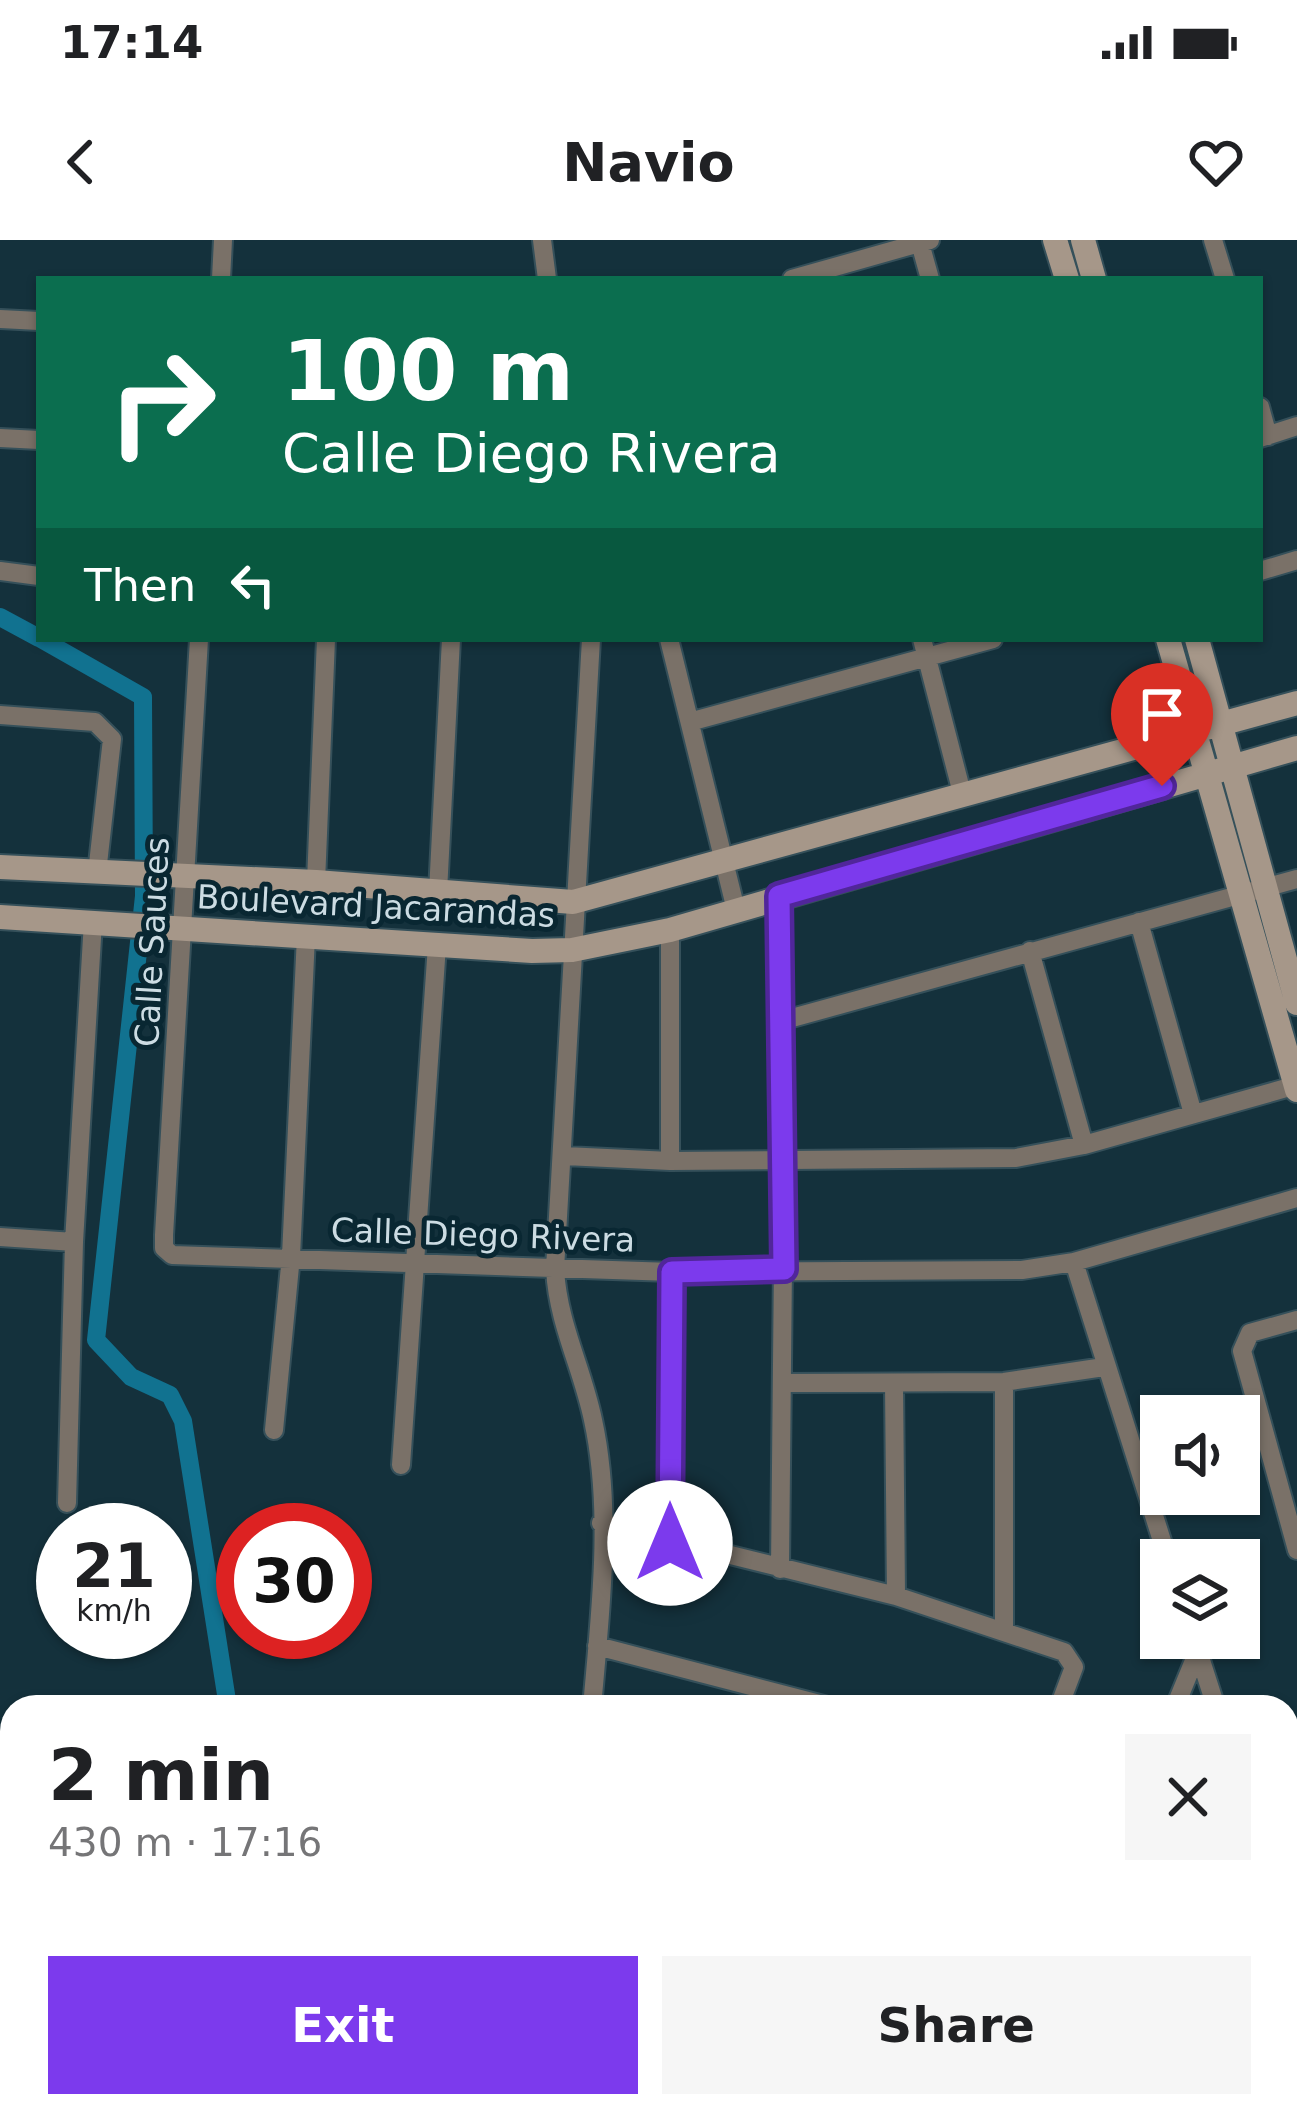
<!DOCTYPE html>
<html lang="en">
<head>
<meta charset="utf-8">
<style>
  body { margin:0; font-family:"DejaVu Sans",sans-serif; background:#f6f6f6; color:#202124; height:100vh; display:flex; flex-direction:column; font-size:45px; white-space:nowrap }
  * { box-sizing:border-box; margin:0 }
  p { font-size:39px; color:#757577 }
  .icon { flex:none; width:66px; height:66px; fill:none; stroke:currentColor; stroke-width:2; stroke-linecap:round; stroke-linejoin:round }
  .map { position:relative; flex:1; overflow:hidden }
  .details { position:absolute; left:0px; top:1455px; width:1299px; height:423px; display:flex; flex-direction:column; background:#fff; border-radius:36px 36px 0 0; box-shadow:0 3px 9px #0004 }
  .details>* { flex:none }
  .guide { position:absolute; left:36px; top:36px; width:1227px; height:366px; border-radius:0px; box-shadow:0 3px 9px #0004; background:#0b6e4f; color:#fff; overflow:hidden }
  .fabs { position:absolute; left:1140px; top:1155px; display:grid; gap:24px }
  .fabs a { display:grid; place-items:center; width:120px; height:120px; border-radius:0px; background:#fff; box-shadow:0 3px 9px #0004; font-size:60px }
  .speed { position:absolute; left:36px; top:1263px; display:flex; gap:24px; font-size:60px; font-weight:700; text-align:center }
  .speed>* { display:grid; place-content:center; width:156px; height:156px; border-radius:50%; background:#fff; box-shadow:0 3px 9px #0004; line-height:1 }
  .speed small { font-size:30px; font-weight:400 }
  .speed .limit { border:18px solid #d22; background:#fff; color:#111 }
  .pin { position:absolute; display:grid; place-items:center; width:102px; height:102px; color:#fff; margin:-123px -51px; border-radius:50% 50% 50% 0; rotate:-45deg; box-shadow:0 0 12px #0007 }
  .pin .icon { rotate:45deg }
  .me { position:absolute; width:132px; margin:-66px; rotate:0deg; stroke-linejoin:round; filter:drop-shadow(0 0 9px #0008) }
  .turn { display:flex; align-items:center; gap:42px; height:252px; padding:0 48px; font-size:54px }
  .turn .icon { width:156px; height:156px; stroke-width:2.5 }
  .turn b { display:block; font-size:84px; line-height:102px }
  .then { display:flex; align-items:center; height:114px; padding:0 48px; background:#0003; gap:24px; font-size:45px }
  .round { display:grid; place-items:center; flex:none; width:126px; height:126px; border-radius:0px; background:#f6f6f6 }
  .overview { display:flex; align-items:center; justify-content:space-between; height:204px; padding:0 48px }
  h1 { font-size:72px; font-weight:700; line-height:90px }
  .primary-button { display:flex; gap:24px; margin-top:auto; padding:24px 48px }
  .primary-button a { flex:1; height:138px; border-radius:0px; background:#7c3aed; color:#fff; font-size:48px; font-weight:700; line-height:138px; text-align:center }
  .primary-button a+a { background:#f6f6f6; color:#202124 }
  .status { display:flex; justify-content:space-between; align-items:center; height:84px; padding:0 60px; background:#fff; direction:ltr }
  .status svg { height:33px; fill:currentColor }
  header { display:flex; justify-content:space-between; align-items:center; height:156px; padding:0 48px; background:#fff; font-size:54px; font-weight:700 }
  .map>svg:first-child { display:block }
</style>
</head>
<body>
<div class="status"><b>17:14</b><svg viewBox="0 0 49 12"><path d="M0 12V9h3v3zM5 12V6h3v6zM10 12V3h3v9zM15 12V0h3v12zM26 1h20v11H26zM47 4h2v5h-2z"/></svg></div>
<header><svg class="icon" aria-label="back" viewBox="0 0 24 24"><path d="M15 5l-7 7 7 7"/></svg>Navio<svg class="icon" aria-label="heart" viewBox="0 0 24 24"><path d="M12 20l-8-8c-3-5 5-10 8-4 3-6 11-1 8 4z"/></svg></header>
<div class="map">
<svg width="1297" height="1876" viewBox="0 0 1297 1876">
  <rect width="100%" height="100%" fill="#14313c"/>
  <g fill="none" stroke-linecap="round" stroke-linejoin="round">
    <path stroke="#117290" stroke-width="18" d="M0,377l39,21
      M41,399l102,58 1,199 -48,444 35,37 39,18 13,26 45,286
      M179,1866l10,10"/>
    <defs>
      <path id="street" d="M542,0l5,39
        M1213,0l12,39
        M920,3l10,36
        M221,39l2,-39
        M792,39l138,-39
        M0,79l39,2
        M1260,167l8,29
        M0,198l39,2
        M1260,198l37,-12
        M0,331l39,5
        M1260,331l37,-11
        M199,399l-35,596v13l8,7 500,17 350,-2 52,-8 223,-64
        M591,399l-36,630c3,55 27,98 38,151 20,91 7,196 -1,287
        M669,399l67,271
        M922,399l41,158
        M0,475l95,7 17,17 -15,134
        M693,481l300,-82
        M316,642l10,-243
        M438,652l13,-253
        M779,656l5,264 -4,409
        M1139,682l54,192
        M1030,711l54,194
        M781,781l516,-142
        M565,916l105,5 346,-3 68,-13 213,-60
        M670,921v-231
        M0,997l74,5
        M1074,1022l94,298
        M1297,1080l-47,13 -8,18 55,199
        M1004,1142v249
        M782,1143l222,-1 100,-15
        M894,1143l2,213
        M274,1190l17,-174 15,-320
        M401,1225l36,-520
        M67,1263l7,-261 19,-321
        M601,1283l295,73 168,56 10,15 -15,40
        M671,1303l1,-271
        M597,1406l234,61
        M1198,1411l18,56
        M1175,1467l23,-56 -4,-13
        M1287,1695l10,31
        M1287,1827l10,-2
        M617,1866l35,10
        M412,1876l5,-10
        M910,1876l168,-10"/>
      <path id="secondary" d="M1055,0l12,39
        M1083,0l11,39
        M1168,399l129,451
        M1197,399l100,364
        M0,627l316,15 257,20 724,-199
        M0,677l532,34 40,-1 98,-20 627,-182"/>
    </defs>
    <use href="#street" stroke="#35505a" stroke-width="22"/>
    <use href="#secondary" stroke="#35505a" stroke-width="28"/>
    <use href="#street" stroke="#7a7168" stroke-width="18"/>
    <use href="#secondary" stroke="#a69789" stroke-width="24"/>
  </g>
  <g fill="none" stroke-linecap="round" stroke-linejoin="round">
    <defs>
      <path id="route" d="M670,1303l2,-271 112,-3 -5,-373 383,-110"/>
    </defs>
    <use href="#route" stroke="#51269a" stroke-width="30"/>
    <use href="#route" stroke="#7c3aed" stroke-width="21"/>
  </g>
  <g text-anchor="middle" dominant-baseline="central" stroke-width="10" stroke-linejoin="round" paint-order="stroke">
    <g font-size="33" fill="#ccdce3" stroke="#092732">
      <text transform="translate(376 666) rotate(3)">Boulevard Jacarandas</text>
      <text transform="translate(152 702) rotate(-87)">Calle Sauces</text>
      <text transform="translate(483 995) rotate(2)">Calle Diego Rivera</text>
    </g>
  </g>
</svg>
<div class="fabs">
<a><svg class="icon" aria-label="sound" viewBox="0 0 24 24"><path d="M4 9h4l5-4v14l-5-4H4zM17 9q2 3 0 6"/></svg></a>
<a><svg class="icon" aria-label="layers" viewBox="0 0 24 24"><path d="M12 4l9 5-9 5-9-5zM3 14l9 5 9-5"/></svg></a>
</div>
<div class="speed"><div>21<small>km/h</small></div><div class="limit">30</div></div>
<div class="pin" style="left:1162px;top:546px;background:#d93025"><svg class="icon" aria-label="arrive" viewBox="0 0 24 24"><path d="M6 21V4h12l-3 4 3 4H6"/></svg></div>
<svg class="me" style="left:670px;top:1303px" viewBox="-20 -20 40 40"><circle r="19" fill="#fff"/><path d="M0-13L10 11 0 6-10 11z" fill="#7c3aed"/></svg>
<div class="guide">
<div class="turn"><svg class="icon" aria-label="right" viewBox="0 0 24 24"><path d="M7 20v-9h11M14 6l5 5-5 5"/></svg><div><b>100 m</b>Calle Diego Rivera</div></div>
<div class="then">Then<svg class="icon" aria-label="left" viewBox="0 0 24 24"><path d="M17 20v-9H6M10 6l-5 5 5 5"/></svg></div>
</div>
<section class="details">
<div class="overview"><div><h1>2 min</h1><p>430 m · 17:16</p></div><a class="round"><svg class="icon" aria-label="close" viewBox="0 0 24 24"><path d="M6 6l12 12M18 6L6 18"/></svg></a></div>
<div class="primary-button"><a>Exit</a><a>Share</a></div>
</section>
</div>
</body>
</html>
